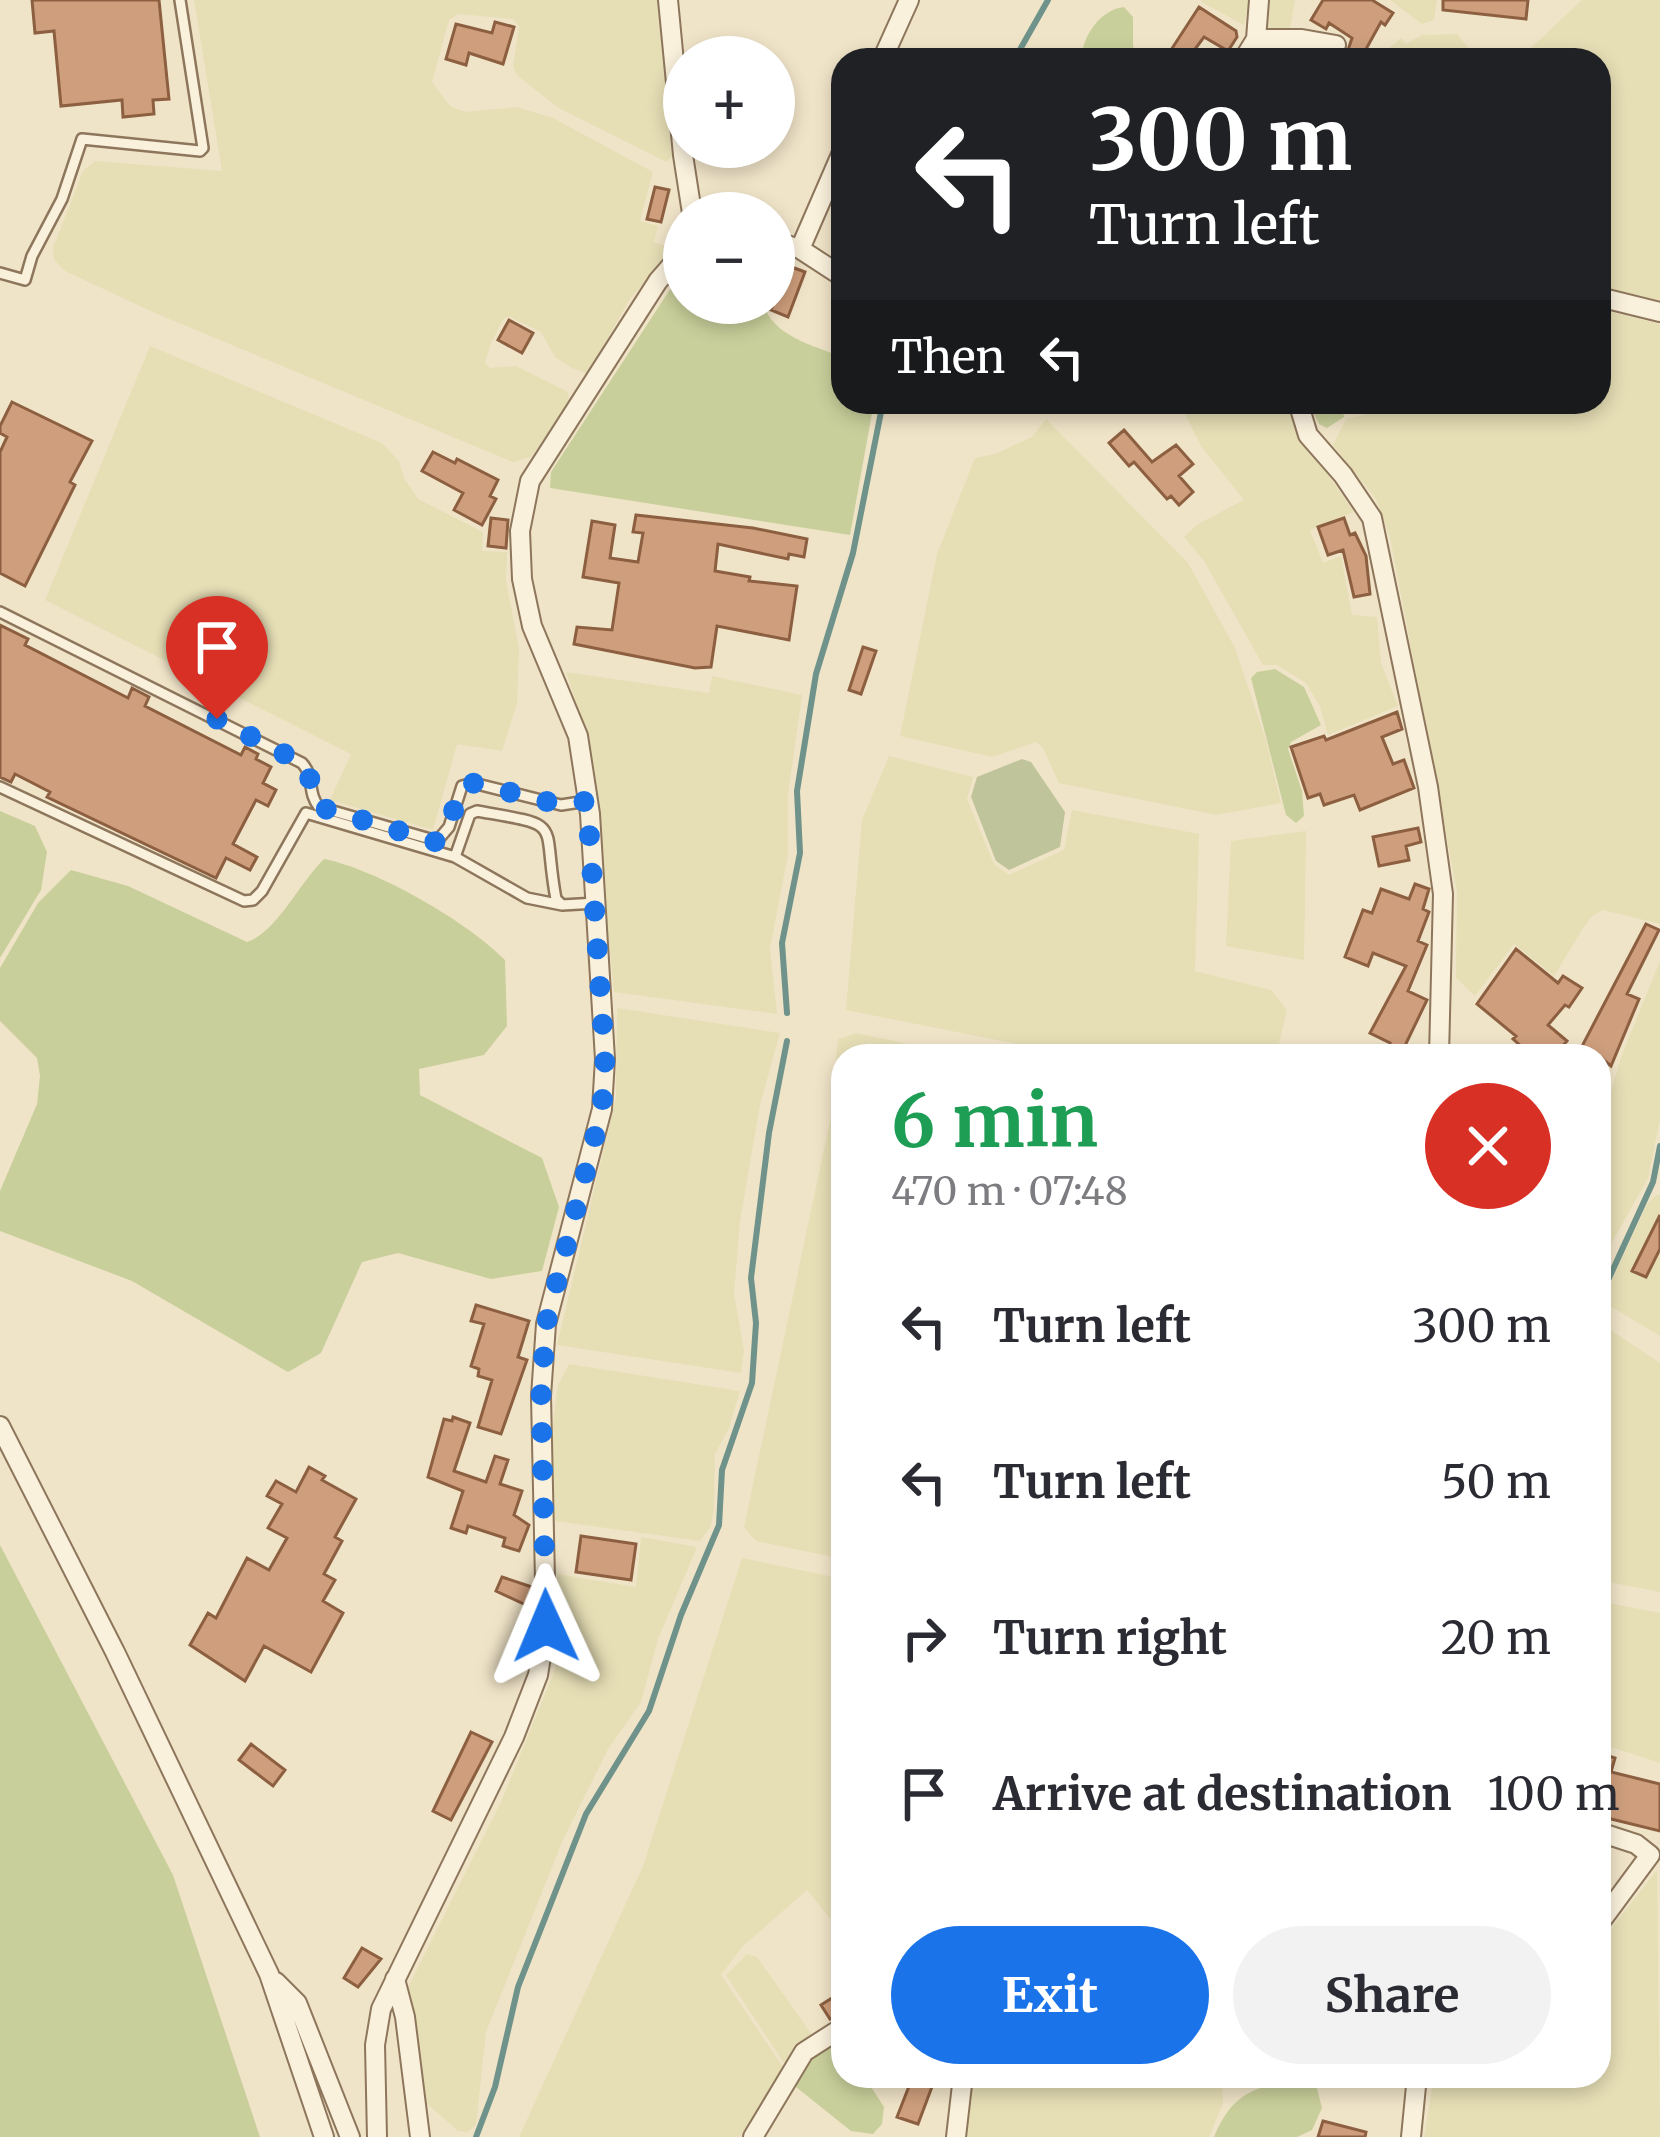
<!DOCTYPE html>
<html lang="en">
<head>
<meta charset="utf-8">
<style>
  body { margin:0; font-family:Merriweather,serif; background:#f2f2f3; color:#2b2b33; height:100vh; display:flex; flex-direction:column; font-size:45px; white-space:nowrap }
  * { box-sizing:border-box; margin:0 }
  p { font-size:39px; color:#7c7c81 }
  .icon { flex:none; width:66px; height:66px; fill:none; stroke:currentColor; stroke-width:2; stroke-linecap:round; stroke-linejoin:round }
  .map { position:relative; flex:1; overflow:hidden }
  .drawer { position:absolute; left:831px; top:1044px; width:780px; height:1044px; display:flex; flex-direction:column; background:#fff; border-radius:36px; box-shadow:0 6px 18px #0003 }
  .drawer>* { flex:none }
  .top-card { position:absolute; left:831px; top:48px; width:780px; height:366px; border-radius:36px; box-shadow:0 6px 18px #0003; background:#202124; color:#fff; overflow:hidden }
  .fabs { position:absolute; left:663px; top:36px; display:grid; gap:24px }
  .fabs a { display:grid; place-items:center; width:132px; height:132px; border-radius:50%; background:#fff; box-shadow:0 6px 18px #0003; font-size:60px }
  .pin { position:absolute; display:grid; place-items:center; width:102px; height:102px; color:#fff; margin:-123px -51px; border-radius:50% 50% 50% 0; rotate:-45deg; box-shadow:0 0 12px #0007 }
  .pin .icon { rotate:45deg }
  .me { position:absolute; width:132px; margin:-66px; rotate:359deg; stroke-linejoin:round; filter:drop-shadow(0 0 9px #0008) }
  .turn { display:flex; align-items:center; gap:42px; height:252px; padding:0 60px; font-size:54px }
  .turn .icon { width:156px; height:156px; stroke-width:2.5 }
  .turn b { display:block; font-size:84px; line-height:102px }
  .then { display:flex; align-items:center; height:114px; padding:0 60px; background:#0003; gap:24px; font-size:45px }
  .round { display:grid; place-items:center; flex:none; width:126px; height:126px; border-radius:63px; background:#f2f2f3 }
  .summary { display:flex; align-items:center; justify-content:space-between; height:204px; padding:0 60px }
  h1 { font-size:72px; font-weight:700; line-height:90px; color:#1e9e55 }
  .action { display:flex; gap:24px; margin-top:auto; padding:24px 60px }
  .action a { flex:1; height:138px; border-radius:72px; background:#1a73e8; color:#fff; font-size:48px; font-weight:700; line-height:138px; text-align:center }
  .action a+a { background:#f2f2f3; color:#2b2b33 }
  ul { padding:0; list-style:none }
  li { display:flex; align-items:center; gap:36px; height:156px; padding:0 60px }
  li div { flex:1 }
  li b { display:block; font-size:45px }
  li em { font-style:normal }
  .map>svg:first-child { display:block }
</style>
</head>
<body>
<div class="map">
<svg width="1660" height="2137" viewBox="0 0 1660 2137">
  <rect width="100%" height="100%" fill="#f0e4c8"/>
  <path fill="#e6deb5" d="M194,0h464l14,156 -5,6 -108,-54 -41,-32 -5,-9 6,-41 -6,-7 -55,-5 -9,6 -17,62 18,24 15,6 52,-5 36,11 100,54 -13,49 18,5 -4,16 18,7 -42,50 -40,71 -5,3 -13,-5 -17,-11 -14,-25 -31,-15 -6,1 -13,25 -6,20 5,5 26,-2 52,26 1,11 -38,54 -18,5 -358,-149 -90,-42 -11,-11 -1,-12 30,-77 12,-10 127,10z
    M1200,0h49l-5,25 -39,-21z
    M1264,0h31l-6,34 -27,-1z
    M1390,0h47l-3,20 -12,4z
    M1582,0h78v301l-61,-15v-226h-81z
    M1457,34l21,26h-103l26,-22 5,6 16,-9z
    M1294,44l46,8 12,8h-99l8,-12z
    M1599,309l61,15v600l-57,-14 -11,6 -10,14 -28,46 -40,-32 -39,52 -19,-18 1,-86 -67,-355 -14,-38 -43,-54 13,-26 74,-17h179z
    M150,346l232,97 17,18 5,17 14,21 65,33 -1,19 25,1 -1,29 13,67 -2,55 -15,48 -45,-7 -24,86 -103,-30 21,-46 -306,-154z
    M1179,402h111l10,33 54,77 -44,18 13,33 18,-7 11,59 25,2 4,46 17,43 -70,29 -8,-29 -14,-23 -29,-18h-14l-59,-104 -20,-24 14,-13 46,-24 -43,-54z
    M1046,419l142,144 47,85 30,89 16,66 -65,12 -157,-32 -16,-35 -7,-6 -44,15 -92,-21 37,-182 38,-96 20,-4 37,-17z
    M566,672l143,21 3,-17 90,19 -14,99v61l-18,93 7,66 -163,-22 -25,-252z
    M889,756l84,21 -6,22 27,65 15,11 55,-25 8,-40 127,24 -4,137 76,19 16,20 -11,46h-199l-231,-46 16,-190z
    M1306,831l-2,129 -78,-14 5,-105z
    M1660,961v158l-12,59 -38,68 -11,6v-110l12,-33 -4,-4 14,-48z
    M617,1008l163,25 -20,72 -20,116 -6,72 10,58 -3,22 -184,-28 59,-247z
    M856,1033l109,23h-122v503l-87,-18 -12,-14 87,-411 7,-77z
    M1656,1195h4v141l-50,-30 -4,-13 41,-89z
    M1603,1325l57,38v229l-61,-12v-252z
    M569,1364l171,27 -11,37 -14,26 -1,54 -3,18 -11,15 -145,-20 -3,-91 6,-45z
    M641,1537l56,10 -39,92 -17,63 -33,47 -45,91 -77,192 -10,93 -9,7 -9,-1 -36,-32 -15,-110 94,-187 55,-135 1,-93 79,13z
    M742,1558l101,21v346l-4,4 -32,-39 -65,57 -21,28 62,92 -43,70h-221l124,-271z
    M1599,1601l61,12v150l-61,-20z
    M1657,1870l3,267h-236l10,-61h75l6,9 14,-9h70v-132z
    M747,1954l10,3 55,78 -28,28 -58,-88z
    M972,2076h250l1,27 -14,34h-244z"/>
  <path fill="#c9cf9b" d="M1124,7l9,10v29l5,14h-56c-1,-23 19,-51 42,-53z
    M684,268v35h79c9,33 51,43 80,54v45h31l-24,133 -300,-47 1,-16z
    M1308,402h33l3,15 -17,11 -8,-4z
    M1275,669l29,18 17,38 -30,17 -3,7 14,42 2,25 -8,7 -10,-8 -35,-137 6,-6z
    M0,811l35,15 12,26 -6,38 -41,68z
    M324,859c52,10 144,63 181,101l2,66 -23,29 -65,14 1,26 122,63 17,49 -17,64 -51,8 -93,-26 -36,9 -41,91 -33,19 -156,-91 -132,-50v-40l37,-87 3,-28 -3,-18 -37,-37v-53l38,-65 33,-33 57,16 119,56c29,-9 53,-60 77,-83z
    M0,1545l173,330 87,262h-260z
    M825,2041l18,2v33h21l20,31 -2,17 -9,10 -22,-3 -55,-44 11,-30z
    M1315,2081l7,27 -10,22 -15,7h-83c21,-52 51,-53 101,-56z"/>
  <path fill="#bfc49a" d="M1022,759l9,3 34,50 -5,35 -51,23 -13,-9 -25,-64 6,-20z"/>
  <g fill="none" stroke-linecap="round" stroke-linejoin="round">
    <path stroke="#6f938a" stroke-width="6" d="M1014,60l34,-60
      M787,1013l-5,-70 18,-90 -3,-62 19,-117 37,-121 30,-151
      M1604,1289l49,-107 7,-36
      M476,2137l19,-50 23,-100 68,-173 63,-103 32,-96 38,-90 3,-55 30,-87 4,-60 -5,-45 18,-145 18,-92"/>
  </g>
  <path fill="#cf9f7d" stroke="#8d5f41" stroke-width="3" d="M32,0h127l10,99 -16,1 1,14 -31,3 -1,-17 -61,6 -7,-75 -19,2z
    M1323,0h49l21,13 -8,12 -4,-3 -21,38 -13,-7 5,-15 -23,-15 -3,6 -15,-9z
    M1443,0h85l-2,19 -83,-9z
    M1199,7l37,24 1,6 -9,14 -24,-14 -17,23 -16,-10z
    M495,22l19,5 -11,37 -34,-11 -3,12 -20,-6 10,-35 36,9z
    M655,187l14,3 -8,32 -14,-3z
    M781,263l24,9 -17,45 -17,-7 8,-20 -5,-1v-9z
    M509,320l24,13 -11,20 -24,-13z
    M12,402l80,39 -22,41 5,3 -50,101 -25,-13v-121l7,-15 -7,-4v-7z
    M1124,430l28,32 24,-17 17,19 -14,12 14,16 -14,13 -8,-9 -4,3 -33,-37 -5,4 -20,-23z
    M433,452l22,11 2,-4 41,21 -8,16 6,3 -14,26 -28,-15 9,-17 -41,-22z
    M636,515l117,13 54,11 -3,18 -15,-3 -1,5 -70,-15 -3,27 35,6 -1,4 48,5 -8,54 -72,-14 -6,41 -16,1 -121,-24 3,-17 35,3 7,-47 -36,-6 9,-56 23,4 -5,33 28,4 5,-29 -10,-1z
    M491,518l17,2 -2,28 -18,-2z
    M1344,518l6,17 5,-2 11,23 4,38 -16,3 -11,-47 -15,5 -10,-28z
    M0,625l28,14 -3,6 103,53 4,-10 17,9 -4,9 96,49 4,-8 13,7 -2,5 15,8 -8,16 13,7 -8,16 -12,-6 -23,44 24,13 -7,13 -24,-12 -10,20 -169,-81 3,-5 -35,-18 -4,8 -11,-5z
    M863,647l13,4 -15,43 -12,-4z
    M1397,712l5,17 -20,8 11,27 11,-4 10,28 -54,22 -6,-15 -30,10 -4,-11 -12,4 -17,-51 33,-11 2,4z
    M1418,828l3,14 -15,4 3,14 -30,6 -6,-29z
    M1415,884l14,5 -6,20 6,3 -11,29 9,4 -19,46 19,9 -27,56h-17l7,-13 -20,-10 36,-67 -33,-13 -5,13 -23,-9 18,-47 9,3 9,-24 28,10z
    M1646,924l13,6 -32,64 12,5 -28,67 -12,-10 -19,-6z
    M1516,949l42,34 5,-7 19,12 -13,19 -4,-2 -17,20 19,16 -13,15h-22l-19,-17 3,-3 -39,-32z
    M1660,1215v34l-14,28 -14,-6z
    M476,1305l53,16 -11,36 9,3 -26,74 -23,-7 14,-47 -14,-4 1,-7 -8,-3 13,-42 -13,-3z
    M453,1417l17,6 -16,48 32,11 9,-26 13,4 -8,24 22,7 -8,24 15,10 -10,26 -16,-5 2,-8 -37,-12 -2,7 -15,-5 12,-37 -35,-14 16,-58 8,2z
    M309,1467l16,9 -3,4 34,19 -21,38 7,4 -18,33 11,6 -12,21 20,12 -32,59 -47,-26 -19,35 -55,-36 18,-32 8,5 31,-60 22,12 18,-32 -19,-10 14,-24 -15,-8 9,-15 20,11z
    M581,1536l55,8 -5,36 -55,-8z
    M502,1577l30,10 -6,18 -30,-14z
    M471,1732l21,10 -41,78 -18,-9z
    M251,1744l34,26 -12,16 -34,-26z
    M1599,1753l16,5 -4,14 49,12v47l-61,-15z
    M362,1948l19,11 -23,28 -14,-9z
    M843,1991v22l-13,6 -9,-14z
    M913,2076h23l-18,48 -21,-7z
    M1323,2121l43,11 -1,5h-47z"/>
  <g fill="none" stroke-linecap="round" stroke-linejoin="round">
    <defs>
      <path id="service" d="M0,273l25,7 7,-24 30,-57 20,-60 118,12 3,-3 -23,-148
        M0,612l302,151c13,14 5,30 17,44l118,34 12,-14 13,-41 11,-3 88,22 26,-4
        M0,787l244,114 9,-1 9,-9 44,-78 149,44 72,41 35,7
        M455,857l15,-43 7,-3c90,16 64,7 79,88l6,6 35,-2"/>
      <path id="minor" d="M668,0l15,155 9,58
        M1256,39h46l34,6
        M882,60l27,-60
        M1243,60l13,-21 3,-39
        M774,241l26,8 43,28
        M800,249l43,-99
        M1599,297l61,15
        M1298,402l10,33 35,40 29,43 56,269 15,107 -4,162
        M0,1426l115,226 154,322 55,163
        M1599,1832l37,12 14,11 -51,69
        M395,1979l10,38 15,120
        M276,1982l21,21 53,134
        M377,2137l-2,-92 6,-36 133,-272 24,-62 8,-49 -5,-230 5,-72 56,-215 3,-50 -15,-245 -12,-78 -46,-110 -10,-47 -2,-48 10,-50 128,-200 26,-30
        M753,2137l51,-85 39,-25
        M956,2137l7,-61
        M1411,2137l6,-61"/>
    </defs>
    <use href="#service" stroke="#8d765c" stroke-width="14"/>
    <use href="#minor" stroke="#8d765c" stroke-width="22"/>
    <use href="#service" stroke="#faf1dc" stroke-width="9"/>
    <use href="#minor" stroke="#faf1dc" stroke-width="18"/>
  </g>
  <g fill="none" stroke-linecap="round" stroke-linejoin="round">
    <path stroke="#1a73e8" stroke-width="21" stroke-dasharray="0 37.8" d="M217,719l85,44c13,14 5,30 17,44l117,35 12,-15 14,-41 11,-3 88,22 26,-4 18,258 -3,50 -56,215 -5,72 5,230"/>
  </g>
</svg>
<div class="fabs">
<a>+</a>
<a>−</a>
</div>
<div class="pin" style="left:217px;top:719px;background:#d93025"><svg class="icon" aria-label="arrive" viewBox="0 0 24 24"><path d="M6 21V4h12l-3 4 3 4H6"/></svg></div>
<svg class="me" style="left:546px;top:1626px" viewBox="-20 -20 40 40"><path d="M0-17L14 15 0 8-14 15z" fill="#1a73e8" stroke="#fff" stroke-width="4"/></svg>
<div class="top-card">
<div class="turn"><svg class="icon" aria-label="left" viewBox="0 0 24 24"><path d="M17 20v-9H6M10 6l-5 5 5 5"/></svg><div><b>300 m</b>Turn left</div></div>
<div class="then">Then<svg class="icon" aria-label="left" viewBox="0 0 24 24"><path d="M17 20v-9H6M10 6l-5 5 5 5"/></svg></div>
</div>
<section class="drawer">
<div class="summary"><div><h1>6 min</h1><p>470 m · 07:48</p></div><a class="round" style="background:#d93025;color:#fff"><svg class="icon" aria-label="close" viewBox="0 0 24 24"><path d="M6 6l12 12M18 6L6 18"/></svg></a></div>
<ul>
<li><svg class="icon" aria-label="left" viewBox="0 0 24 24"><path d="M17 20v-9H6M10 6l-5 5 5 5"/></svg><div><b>Turn left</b></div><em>300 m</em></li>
<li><svg class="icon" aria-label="left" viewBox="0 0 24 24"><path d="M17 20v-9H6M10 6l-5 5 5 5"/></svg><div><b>Turn left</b></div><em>50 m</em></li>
<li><svg class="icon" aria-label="right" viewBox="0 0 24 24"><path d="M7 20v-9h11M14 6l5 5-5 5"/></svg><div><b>Turn right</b></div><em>20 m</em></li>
<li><svg class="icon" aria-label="arrive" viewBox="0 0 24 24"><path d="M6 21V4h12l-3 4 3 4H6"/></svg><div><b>Arrive at destination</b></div><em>100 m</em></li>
</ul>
<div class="action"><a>Exit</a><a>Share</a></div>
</section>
</div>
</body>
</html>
